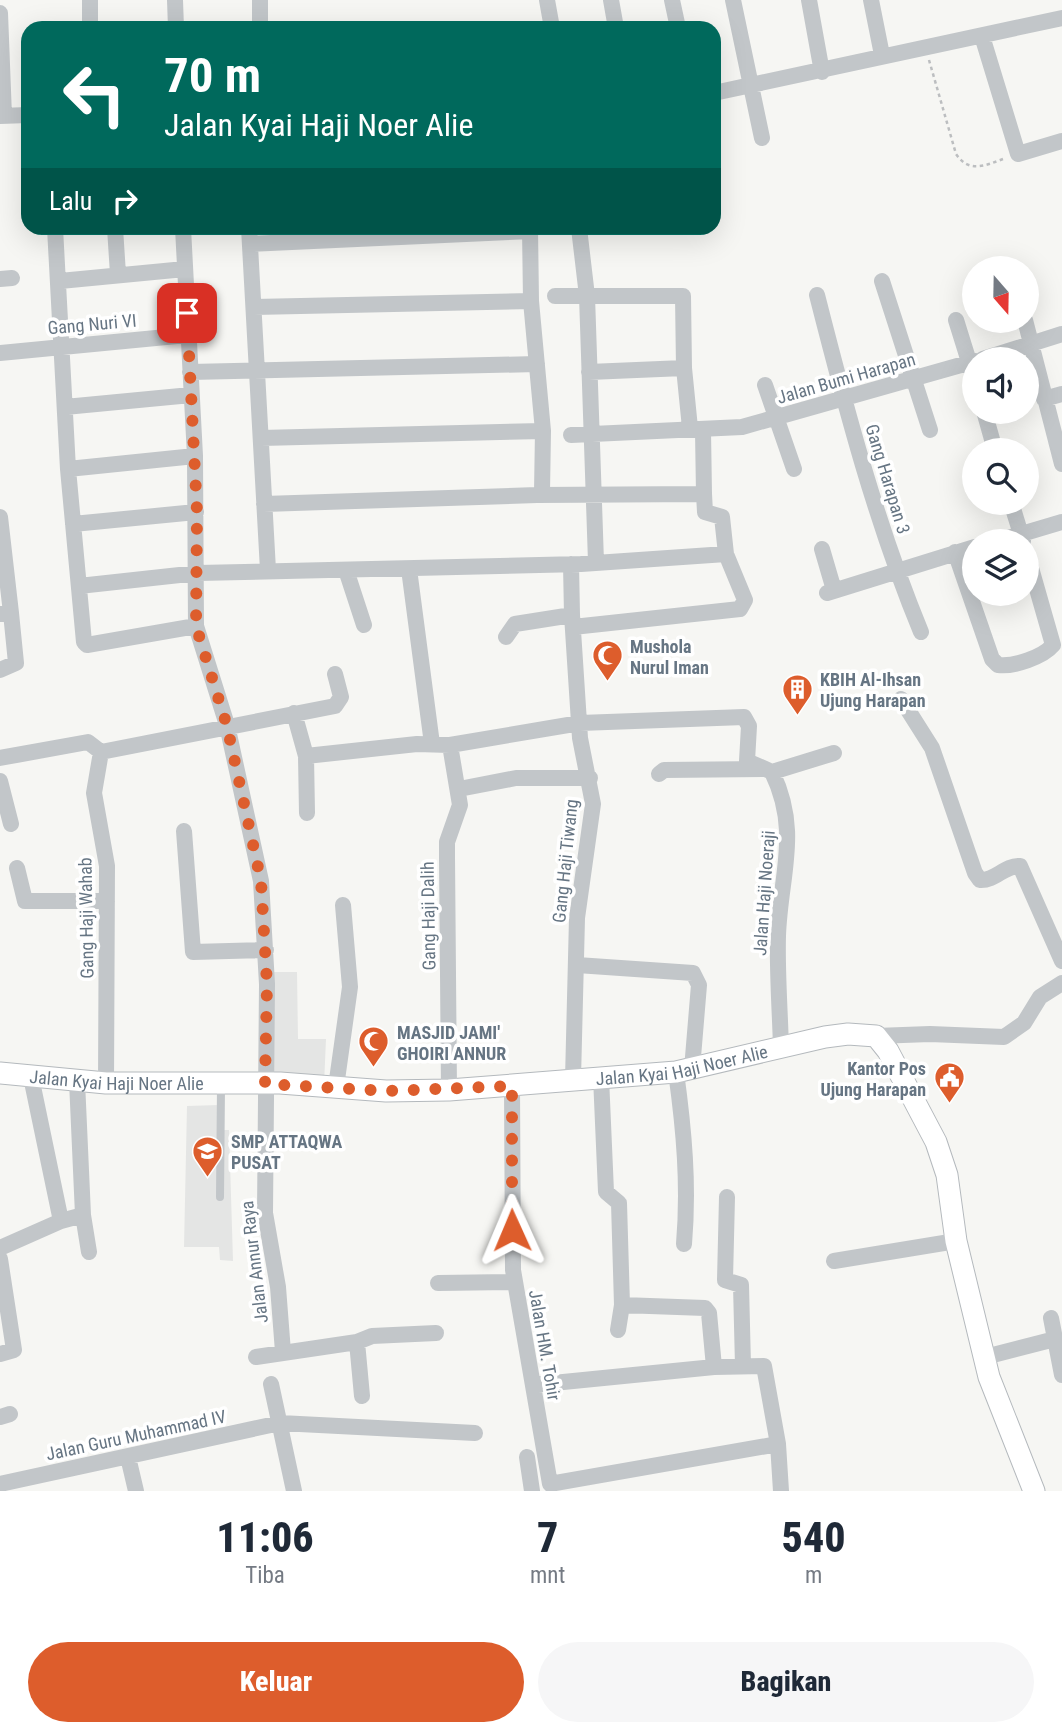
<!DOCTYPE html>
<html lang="id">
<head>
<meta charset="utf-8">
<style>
  body { margin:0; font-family:"Roboto Condensed",sans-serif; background:#f6f6f7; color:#1f2937; height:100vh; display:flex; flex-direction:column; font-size:26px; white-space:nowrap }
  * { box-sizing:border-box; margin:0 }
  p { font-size:23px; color:#747a83 }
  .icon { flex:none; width:38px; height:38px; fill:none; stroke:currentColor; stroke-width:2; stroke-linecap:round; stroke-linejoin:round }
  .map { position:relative; height:1491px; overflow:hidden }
  .details { display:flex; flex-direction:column; background:#fff; flex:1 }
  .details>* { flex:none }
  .banner { position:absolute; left:21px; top:21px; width:700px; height:214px; border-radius:21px; box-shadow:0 7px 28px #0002; background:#00695c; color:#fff; overflow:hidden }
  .needle { width:46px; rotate:160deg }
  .controls { position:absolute; left:962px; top:256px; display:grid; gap:14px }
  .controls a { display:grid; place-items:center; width:77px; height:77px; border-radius:50%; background:#fff; box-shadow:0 7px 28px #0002; font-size:35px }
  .pin { position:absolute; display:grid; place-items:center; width:60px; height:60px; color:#fff; margin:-30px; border-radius:14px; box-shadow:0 4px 10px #0006 }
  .me { position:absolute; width:77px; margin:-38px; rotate:359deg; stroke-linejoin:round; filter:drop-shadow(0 0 5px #0008) }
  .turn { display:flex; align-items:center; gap:24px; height:147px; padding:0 28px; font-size:32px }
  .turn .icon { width:91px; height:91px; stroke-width:2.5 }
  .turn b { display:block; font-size:49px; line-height:60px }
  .then { display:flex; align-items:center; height:66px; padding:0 28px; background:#0003; gap:14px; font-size:26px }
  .eta { display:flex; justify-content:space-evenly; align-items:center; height:119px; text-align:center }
  .eta b { font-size:42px; font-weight:800; line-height:49px }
  .primary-button { display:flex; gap:14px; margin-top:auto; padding:14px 28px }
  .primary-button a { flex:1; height:80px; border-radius:42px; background:#dd5d2c; color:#fff; font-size:28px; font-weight:800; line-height:80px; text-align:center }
  .primary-button a+a { background:#f6f6f7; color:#1f2937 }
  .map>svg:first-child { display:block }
</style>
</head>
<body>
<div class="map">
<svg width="1062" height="1491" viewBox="0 0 1062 1491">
  <rect width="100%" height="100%" fill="#f6f6f3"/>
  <path fill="#e4e5e4" d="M273,972h24l1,67h28l-2,46 -56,-4z
    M219,1105l-2,25h12l4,131 -13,-1 -1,-13h-35l3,-141z"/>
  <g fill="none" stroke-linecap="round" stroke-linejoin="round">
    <defs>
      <g id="secondary">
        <path id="s1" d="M0,1073l106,10h174l106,8 63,-1 227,-18 149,-35 23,-3 28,2 12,15 48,91 11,33 9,66 33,136 45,114"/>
      </g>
    </defs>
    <use href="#secondary" stroke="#b4b9bd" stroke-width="23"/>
    <path stroke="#bcbec0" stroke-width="2.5" stroke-dasharray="3.5 3.5" stroke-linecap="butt" d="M929,60l27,94c13,19 28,12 47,5"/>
    <path stroke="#c2c6c9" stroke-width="8" d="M220,1197l1,-111"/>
    <path stroke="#c2c6c9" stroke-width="16" d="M90,0v28
      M175,0l1,28
      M260,0v28
      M547,0l5,28
      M611,0l5,28
      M672,0l6,28
      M733,0l29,138
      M809,0l13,72
      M871,0l11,55
      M0,13l4,103
      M982,36l36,118 44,-13
      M714,93l348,-75
      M0,116l28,-1
      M55,228l13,241 16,173 3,3 109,-19
      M115,228l3,46
      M183,228l12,228 1,170 31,99 34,156 6,103 -2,229 13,74 5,65
      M249,228l19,342
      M579,228l8,68 9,266
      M250,244l280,-13
      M0,279l12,-1
      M60,281l125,-12
      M882,281l48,149
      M817,295c29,114 59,228 104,337
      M555,296h128l1,72
      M254,307l277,-6
      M956,320l19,61
      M1025,320l37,144
      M0,353l187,-18
      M983,359l79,-25
      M190,372l347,-8
      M589,372l95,-4 6,60
      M765,385l29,84
      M1044,399l18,-5
      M65,407l126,-12
      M984,411l11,39
      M571,435l171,-8 233,-66
      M261,438l282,-7
      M68,469l127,-13
      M704,494l1,18 17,5 4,37
      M537,495l167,-1 -1,-63
      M1011,502l12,39
      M264,504l273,-9 5,-3 1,-61 -12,-130 -1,-73
      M0,517l11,96 -11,1
      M73,524l123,-12
      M998,541l64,-19
      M822,549l12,41
      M955,552l37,107 6,6c16,2 45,-8 55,-20l-26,-91
      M571,564l1,51 8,123 13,66 -16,114 -4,161
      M409,569l23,175
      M346,570l18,55
      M79,586l119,-13 383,-9 145,-10 19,46 -5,9 -167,18
      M827,593l148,-46
      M506,637l9,-13 57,-9
      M0,670l16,-7 -5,-50
      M901,699l31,49 43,125 5,7c15,1 25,-15 40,-14l42,95
      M294,713l12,43 111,-12 33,1 130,-22 164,-6 5,9 -2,35 25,11c29,60 8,103 6,164 -1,37 2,75 3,112
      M101,752l-7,41 13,73 -1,217
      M306,756l1,57
      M0,758l88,-16 13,10 234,-46 6,-9 -6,-23
      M772,772l62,-19
      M659,774l5,-4 99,-1
      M0,781l11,43
      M459,789l57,-11h74
      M184,831l9,121 73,-2
      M17,868l8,33h82
      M577,965l116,8 6,12 -7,84
      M876,1036l54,-2 74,3 20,-14 16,-26 22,-14
      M676,1072c8,58 13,113 8,172
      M601,1077l5,115 13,11 3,102 83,3 4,5 5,54
      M512,1086l1,184 37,214 228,-40
      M336,1087l14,-100 -7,-82
      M449,1090l-2,-233v-15l13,-37 -10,-60
      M727,1197l-2,83 16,5 2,81
      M83,1215l6,37
      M61,1221l22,-6 -6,-134
      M0,1248l61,-27 -30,-144
      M0,1259l14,91 -14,4
      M834,1261l122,-20
      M438,1283l76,-1
      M1051,1318l11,57
      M618,1330l4,-25
      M357,1342l5,54
      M256,1357l101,-15 15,-6 64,-3
      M985,1357l70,-18
      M271,1384l23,107
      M533,1385l181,-18 50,-1 14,78 3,47
      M0,1417l10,-3
      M128,1457l8,34
      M527,1457l5,34
      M0,1484l280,-61 195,10"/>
    <use href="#secondary" stroke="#fff" stroke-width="21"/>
  </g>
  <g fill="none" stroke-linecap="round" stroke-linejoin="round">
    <path stroke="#dd5d2c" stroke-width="12" stroke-dasharray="0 21.6" d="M187,313l10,199 -1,114 31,100 34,155 6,103 -2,100 121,7 126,-5v144"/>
  </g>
  <defs>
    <symbol id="mosque-pin" viewBox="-11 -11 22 30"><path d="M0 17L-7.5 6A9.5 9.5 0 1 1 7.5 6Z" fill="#dd5d2c" stroke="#fff"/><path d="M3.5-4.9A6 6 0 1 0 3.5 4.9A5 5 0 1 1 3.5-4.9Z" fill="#fff"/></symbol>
    <symbol id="building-pin" viewBox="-11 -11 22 30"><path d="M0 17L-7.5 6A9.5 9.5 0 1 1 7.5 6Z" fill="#dd5d2c" stroke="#fff"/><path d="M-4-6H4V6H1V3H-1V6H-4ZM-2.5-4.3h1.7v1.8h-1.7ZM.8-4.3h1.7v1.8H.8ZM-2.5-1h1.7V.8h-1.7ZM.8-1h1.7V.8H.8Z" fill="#fff"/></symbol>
    <symbol id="civic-pin" viewBox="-11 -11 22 30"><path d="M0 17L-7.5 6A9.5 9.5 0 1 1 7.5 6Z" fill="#dd5d2c" stroke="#fff"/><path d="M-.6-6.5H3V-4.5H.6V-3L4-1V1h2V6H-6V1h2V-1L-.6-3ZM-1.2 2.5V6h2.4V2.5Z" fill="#fff"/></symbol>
    <symbol id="school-pin" viewBox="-11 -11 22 30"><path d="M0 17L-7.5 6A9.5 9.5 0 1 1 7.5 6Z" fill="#dd5d2c" stroke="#fff"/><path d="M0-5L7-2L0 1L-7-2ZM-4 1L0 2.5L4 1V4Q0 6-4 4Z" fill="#fff"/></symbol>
  </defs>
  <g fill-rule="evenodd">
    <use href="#mosque-pin" x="590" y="638" width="35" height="47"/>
    <use href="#building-pin" x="780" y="672" width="35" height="47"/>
    <use href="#mosque-pin" x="356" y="1024" width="35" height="47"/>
    <use href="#civic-pin" x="932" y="1060" width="35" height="47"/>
    <use href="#school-pin" x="190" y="1134" width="35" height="47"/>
  </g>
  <g text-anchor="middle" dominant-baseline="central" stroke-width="7" stroke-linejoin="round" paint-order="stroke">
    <g font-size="18" fill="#667583" stroke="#fff">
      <text transform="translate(92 324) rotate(-5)">Gang Nuri VI</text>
      <text transform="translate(846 378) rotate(-16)">Jalan Bumi Harapan</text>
      <text transform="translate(888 479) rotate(73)">Gang Harapan 3</text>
      <text transform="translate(565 861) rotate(-84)">Gang Haji Tiwang</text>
      <text transform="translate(764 893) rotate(-86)">Jalan Haji Noeraji</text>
      <text transform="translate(428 916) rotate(-91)">Gang Haji Dalih</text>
      <text transform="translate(86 918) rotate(-91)">Gang Haji Wahab</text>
      <text stroke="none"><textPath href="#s1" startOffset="684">Jalan Kyai Haji Noer Alie</textPath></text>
      <text stroke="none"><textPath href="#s1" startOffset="117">Jalan Kyai Haji Noer Alie</textPath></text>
      <text transform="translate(254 1262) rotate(-97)">Jalan Annur Raya</text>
      <text transform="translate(545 1345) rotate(80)">Jalan HM. Tohir</text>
      <text transform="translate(136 1435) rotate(-12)">Jalan Guru Muhammad IV</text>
    </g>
    <g font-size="18" font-weight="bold" fill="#667583" stroke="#fff" text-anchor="start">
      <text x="630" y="646">Mushola<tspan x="630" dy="21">Nurul Iman</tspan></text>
      <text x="820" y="679">KBIH Al-Ihsan<tspan x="820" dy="21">Ujung Harapan</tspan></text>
      <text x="397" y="1032">MASJID JAMI'<tspan x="397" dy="21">GHOIRI ANNUR</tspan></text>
      <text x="926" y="1068" text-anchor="end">Kantor Pos<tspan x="926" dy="21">Ujung Harapan</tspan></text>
      <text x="231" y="1141">SMP ATTAQWA<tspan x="231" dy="21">PUSAT</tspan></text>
    </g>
  </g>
</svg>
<div class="controls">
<a><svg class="needle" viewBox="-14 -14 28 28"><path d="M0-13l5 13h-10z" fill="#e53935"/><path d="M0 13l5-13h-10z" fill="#747a83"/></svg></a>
<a><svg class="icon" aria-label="sound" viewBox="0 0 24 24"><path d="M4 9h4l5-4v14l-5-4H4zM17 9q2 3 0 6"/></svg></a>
<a><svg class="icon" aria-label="search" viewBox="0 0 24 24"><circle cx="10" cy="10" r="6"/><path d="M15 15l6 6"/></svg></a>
<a><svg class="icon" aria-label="layers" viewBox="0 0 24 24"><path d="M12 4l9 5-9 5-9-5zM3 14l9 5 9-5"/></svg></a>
</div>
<div class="pin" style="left:187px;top:313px;background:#d93025"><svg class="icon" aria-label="arrive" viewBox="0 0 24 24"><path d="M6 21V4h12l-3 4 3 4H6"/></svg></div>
<svg class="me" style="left:512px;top:1230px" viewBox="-20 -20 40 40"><path d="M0-17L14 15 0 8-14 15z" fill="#dd5d2c" stroke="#fff" stroke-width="4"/></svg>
<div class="banner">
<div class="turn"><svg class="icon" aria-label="left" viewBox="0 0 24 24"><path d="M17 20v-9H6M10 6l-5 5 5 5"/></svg><div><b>70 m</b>Jalan Kyai Haji Noer Alie</div></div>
<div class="then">Lalu<svg class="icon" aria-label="right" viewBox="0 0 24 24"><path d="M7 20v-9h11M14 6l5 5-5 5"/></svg></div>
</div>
</div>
<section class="details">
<div class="eta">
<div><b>11:06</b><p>Tiba</p></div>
<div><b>7</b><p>mnt</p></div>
<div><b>540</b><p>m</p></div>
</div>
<div class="primary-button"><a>Keluar</a><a>Bagikan</a></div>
</section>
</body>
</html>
